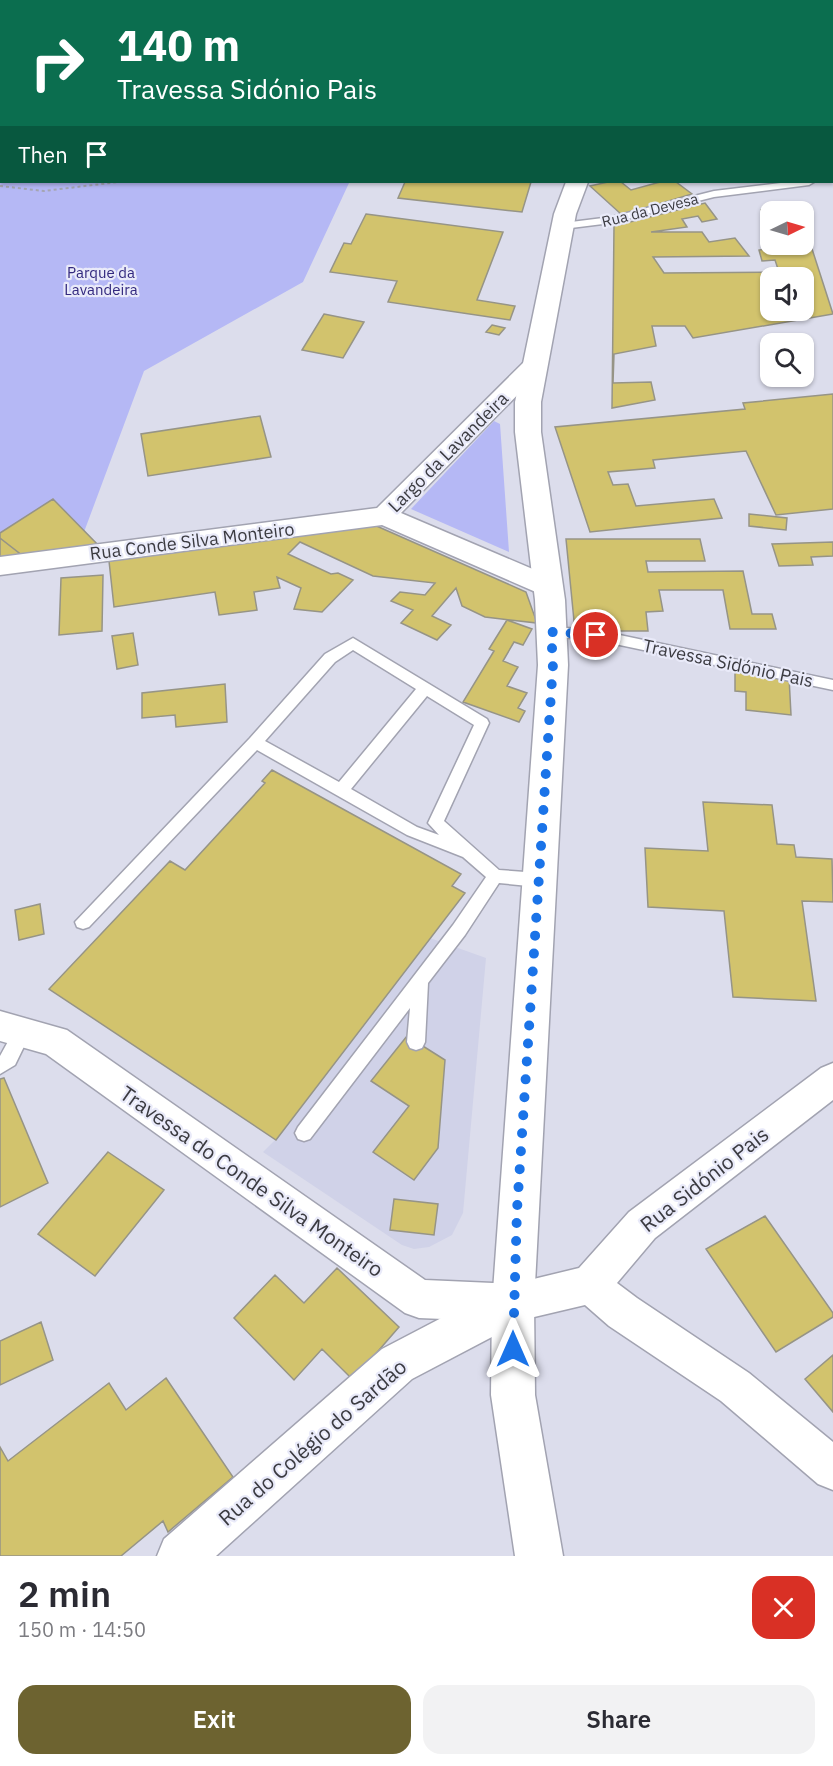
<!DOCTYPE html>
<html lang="en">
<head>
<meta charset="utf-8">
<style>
  body { margin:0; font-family:"IBM Plex Sans",sans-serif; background:#f2f2f3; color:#2b2b33; height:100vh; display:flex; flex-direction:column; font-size:22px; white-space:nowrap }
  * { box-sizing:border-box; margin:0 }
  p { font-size:20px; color:#7c7c81 }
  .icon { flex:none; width:33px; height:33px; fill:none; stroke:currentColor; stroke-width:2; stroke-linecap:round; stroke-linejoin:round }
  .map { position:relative; height:1556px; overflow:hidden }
  .drawer { display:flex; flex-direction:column; background:#fff; flex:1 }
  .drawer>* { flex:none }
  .guide { position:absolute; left:0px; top:0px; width:834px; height:183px; box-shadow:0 2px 4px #0004; background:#0b6e4f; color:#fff; overflow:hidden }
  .needle { width:39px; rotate:85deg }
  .fabs { position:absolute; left:760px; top:201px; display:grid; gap:12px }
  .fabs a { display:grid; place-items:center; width:54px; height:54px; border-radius:12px; background:#fff; box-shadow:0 2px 4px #0004; font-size:30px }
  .pin { position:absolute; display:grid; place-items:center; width:51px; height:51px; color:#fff; margin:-26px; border:3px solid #fff; border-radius:50%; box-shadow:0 2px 6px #0007 }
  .me { position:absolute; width:66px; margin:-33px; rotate:0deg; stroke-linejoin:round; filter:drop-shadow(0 0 4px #0008) }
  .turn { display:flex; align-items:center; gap:21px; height:126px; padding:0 18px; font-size:27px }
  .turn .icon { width:78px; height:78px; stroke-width:2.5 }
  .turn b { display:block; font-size:42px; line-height:51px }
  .then { display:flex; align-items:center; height:57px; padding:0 18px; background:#0003; gap:12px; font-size:22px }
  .round { display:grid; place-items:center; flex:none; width:63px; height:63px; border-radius:18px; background:#f2f2f3 }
  .headline { display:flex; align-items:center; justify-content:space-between; height:102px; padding:0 18px }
  h1 { font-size:36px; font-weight:600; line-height:45px }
  .primary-button { display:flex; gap:12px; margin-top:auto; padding:12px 18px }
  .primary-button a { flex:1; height:69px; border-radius:18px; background:#6d6330; color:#fff; font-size:24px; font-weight:600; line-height:69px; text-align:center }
  .primary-button a+a { background:#f2f2f3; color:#2b2b33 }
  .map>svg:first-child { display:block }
</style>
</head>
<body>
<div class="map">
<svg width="833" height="1556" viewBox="0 0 833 1556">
  <rect width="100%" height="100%" fill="#dcddec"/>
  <path fill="#d0d2e8" d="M430,938l56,20 -23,255 -11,22 -23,12 -15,2 -12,-4 -139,-93 13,-13z"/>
  <path fill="#b5b8f5" d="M0,0h377l-375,2v180h332l15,1 -46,99 -159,89 -60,161 -84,11z
    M494,421l6,3 9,128 -98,-43z"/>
  <path fill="#d2c36d" stroke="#969486" stroke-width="1.5" fill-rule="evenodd" d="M420,0h157l-157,2z
    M405,182h126l-9,30 -124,-14z
    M608,182h13l10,8 29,-8h16l16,12 -70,21 -32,-29z
    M705,203l12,16 -15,3 -4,-6 -16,3 5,8 -36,5h51l7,10 26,-4 14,18 -96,1 11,16 115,-1 -4,-12 -13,1 -3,-11 13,-2 -1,-4h33v-20l29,90 -140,24 -8,-12h-33l4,20 -42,8 -1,29 38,-1 4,18 -43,8 2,-182zM771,278h33v32h-33z
    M761,210h38l1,2h-29v31z
    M366,214l137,18 -26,68 38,6 -5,14 -122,-18 9,-21 -67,-9 14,-29 7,1z
    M324,314l40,8 -21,36 -41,-8z
    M492,325l13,3 -6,7 -13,-3z
    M833,394v115l-57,6 -30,-64 -93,9 2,8 -47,4 5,13 15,-1 8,22 78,-7 8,19 -132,14 -35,-105 190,-18 -2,-6z
    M260,416l11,41 -123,19 -7,-42z
    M53,499l47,48 -77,9 -23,-18v-5z
    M749,514l38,4 -1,12 -37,-4z
    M372,524l154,68 11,31 -52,-6 -23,-11 -6,-18 -24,28 19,9 -14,15 -36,-17 12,-13 -22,-9 9,-9 25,3 10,-12 -62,-7 -73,-34 -12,12 43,20 7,-1 15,7 -31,32 -28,-3 7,-21 -24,-11 3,11 -26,4 3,18 -38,5 -4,-23 -101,15 -5,-46z
    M0,538l23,18 -23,3z
    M566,539h134l5,22h-59l2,11 95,-1 9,43h20l4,15h-46l-7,-39h-64l4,21 -17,1 2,19h-73z
    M833,542v14l-22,1 2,8 -34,1 -7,-22z
    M103,575l-1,56 -43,4 2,-57z
    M507,620l25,9 -9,16 -9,-3 -11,19 15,6 -11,19 20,7 -9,15 7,3 -6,11 -56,-20 31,-51 -5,-2z
    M133,633l5,32 -21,4 -5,-33z
    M735,672l54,5 2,38 -45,-5v-18l-11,-1z
    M225,684l2,38 -51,5 -1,-12 -33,3v-25z
    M272,770l189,104 -9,12 13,7 -189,247 -227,-151 121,-128 15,9 80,-87 -3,-2z
    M703,802l69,3 5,39 17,1 2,12 36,2 1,43 -31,-1 14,100 -83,-4 -9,-86 -76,-4 -3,-59 63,3z
    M40,904l4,30 -25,6 -4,-30z
    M407,1036l38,24 -7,88 -24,32 -41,-28 36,-46 -38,-25z
    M4,1078l44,105 -48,24v-128z
    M108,1152l56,38 -69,86 -57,-42z
    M394,1199l44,5 -4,31 -44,-5z
    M765,1216l68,97v4l-57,35 -70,-103z
    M337,1268l62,59 -46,53 -31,-31 -28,31 -60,-62 41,-43 29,28z
    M41,1322l12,38 -53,25v-44z
    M833,1355v57l-28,-33z
    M166,1378l67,99 -65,55 -5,-11 -42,35h-121v-109l8,14 101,-78 17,27z"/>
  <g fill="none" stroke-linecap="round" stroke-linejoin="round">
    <defs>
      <path id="service" d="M633,0h8l-9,2z
        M832,173h1v6h-1z
        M789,182h25l-5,3 -95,12 -103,26 -48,6 -5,-3 5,-3 48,-6 103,-26z
        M551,627l45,3 237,50v10l-237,-50 -50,-4 -2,-4 2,-4z
        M353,638l134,81 2,4 -45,98 55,49 40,3 6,2 2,5 -2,5 -6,2 -40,-4 -34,52 -37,48 -3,59 -3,6 -6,2 -6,-2 -3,-6 3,-34 -100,131 -6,2 -6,-2 -3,-6 3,-6 155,-202 33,-48 -23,-20 -56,-22 -150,-85 -168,177 -6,2 -6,-2 -2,-5 175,-184 75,-84zM353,650l63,39 -77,93 -74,-41 70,-79zM427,696l47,29 -46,98 11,12 -22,-8 -66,-38z
        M22,1024l6,3 3,5 -16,33 -15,9v-18l16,-29z"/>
      <path id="minor" d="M535,357l8,2 4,5 -4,5 -142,144 155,66 4,7 -4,7 -9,2 -9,-2 -156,-68 -382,50v-18l377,-49 150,-149z
        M0,1011l67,19 358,250 88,4 66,-16 50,-56 192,-144 12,-5v37l-178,138 -38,45 20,15 112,75 84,69v48l-15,-6 -97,-83 -112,-75 -24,-21 -72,17 -94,-4 -14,-5 -359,-259 -46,-13z"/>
      <path id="tertiary" d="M513,1282l15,6 6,15 1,92 28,161h-48l-24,-161 1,-92 6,-15z"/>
      <path id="secondary" d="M645,0h18l-19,2z
        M566,182h22l-12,32 -35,188v30l24,168 3,65 -34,638 -6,15 -116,61 -196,177h-59l7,-17 218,-190 111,-58 45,-626 -3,-65 -20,-168v-30l39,-188z"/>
    </defs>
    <use href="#service" stroke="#a2a3b1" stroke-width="3"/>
    <use href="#minor" stroke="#a2a3b1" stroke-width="3"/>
    <use href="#tertiary" stroke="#a2a3b1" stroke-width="3"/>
    <use href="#secondary" stroke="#a2a3b1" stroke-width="3"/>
    <path stroke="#a5a5b1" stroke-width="2" stroke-dasharray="3 3" stroke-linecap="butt" d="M0,83l2,3
      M0,115l2,-2
      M0,186l44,5 74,-9"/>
    <use href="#service" fill="#fff" fill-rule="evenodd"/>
    <use href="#minor" fill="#fff" fill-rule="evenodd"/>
    <use href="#tertiary" fill="#fff" fill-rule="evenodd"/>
    <use href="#secondary" fill="#fff" fill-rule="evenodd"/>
  </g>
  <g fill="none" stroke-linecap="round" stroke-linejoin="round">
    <path stroke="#1a73e8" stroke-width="10" stroke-dasharray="0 18" d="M513,1349l4,-139 36,-546 -2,-32 45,3"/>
  </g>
  <g text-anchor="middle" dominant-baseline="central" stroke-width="4.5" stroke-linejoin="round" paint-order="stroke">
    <g font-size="15" fill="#3b3b41" stroke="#e9eaf9">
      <text transform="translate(650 210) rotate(-14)">Rua da Devesa</text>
    </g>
    <g font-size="15" fill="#32287e" stroke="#e9eaf9">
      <text x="101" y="272">Parque da<tspan x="101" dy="17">Lavandeira</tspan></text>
    </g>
    <g font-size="18" fill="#3b3b41" stroke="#e9eaf9">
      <text transform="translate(448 452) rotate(-45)">Largo da Lavandeira</text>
      <text transform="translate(192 541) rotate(-7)">Rua Conde Silva Monteiro</text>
      <text transform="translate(728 663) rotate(12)">Travessa Sidónio Pais</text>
    </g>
    <g font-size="21" fill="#3b3b41" stroke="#e9eaf9">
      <text transform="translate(704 1179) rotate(-38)">Rua Sidónio Pais</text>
      <text transform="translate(252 1181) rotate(35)">Travessa do Conde Silva Monteiro</text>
      <text transform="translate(312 1442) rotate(-41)">Rua do Colégio do Sardão</text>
    </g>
  </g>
</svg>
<div class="fabs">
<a><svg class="needle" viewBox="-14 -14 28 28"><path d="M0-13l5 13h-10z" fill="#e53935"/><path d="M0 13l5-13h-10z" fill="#7c7c81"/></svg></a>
<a><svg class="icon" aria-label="sound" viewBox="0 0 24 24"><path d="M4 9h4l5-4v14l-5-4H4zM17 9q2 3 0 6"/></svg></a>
<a><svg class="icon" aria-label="search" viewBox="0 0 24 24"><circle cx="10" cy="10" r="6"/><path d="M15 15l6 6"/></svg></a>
</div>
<div class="pin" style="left:596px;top:635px;background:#d93025"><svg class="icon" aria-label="arrive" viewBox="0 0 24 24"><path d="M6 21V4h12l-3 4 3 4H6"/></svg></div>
<svg class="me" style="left:513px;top:1349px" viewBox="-20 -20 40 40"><path d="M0-17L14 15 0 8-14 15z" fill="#1a73e8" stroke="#fff" stroke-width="4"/></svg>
<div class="guide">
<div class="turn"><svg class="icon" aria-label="right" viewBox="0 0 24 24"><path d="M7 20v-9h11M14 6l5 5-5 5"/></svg><div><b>140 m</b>Travessa Sidónio Pais</div></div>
<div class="then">Then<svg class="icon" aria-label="arrive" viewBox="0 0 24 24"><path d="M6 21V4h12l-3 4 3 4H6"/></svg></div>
</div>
</div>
<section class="drawer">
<div class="headline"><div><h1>2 min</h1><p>150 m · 14:50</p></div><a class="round" style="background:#d93025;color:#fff"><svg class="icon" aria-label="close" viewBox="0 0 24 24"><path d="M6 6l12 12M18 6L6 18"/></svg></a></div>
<div class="primary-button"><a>Exit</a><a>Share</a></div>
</section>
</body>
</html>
